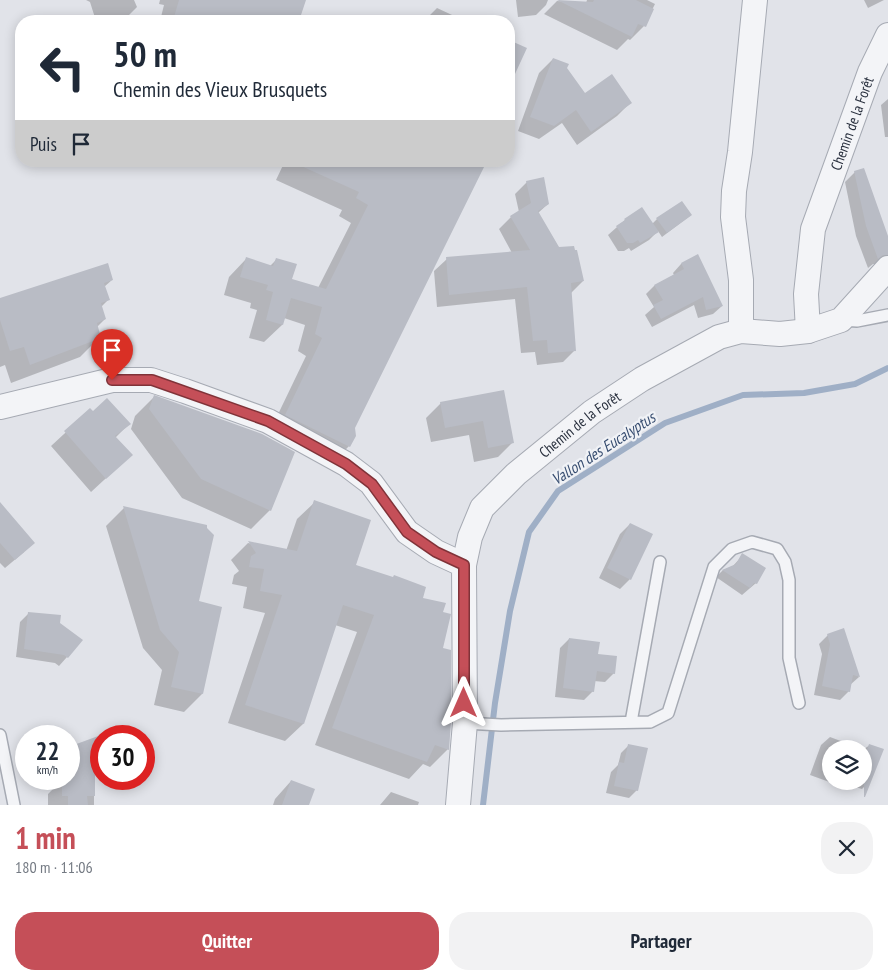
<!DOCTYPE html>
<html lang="fr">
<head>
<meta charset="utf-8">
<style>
  body { margin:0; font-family:"PT Sans Narrow",sans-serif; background:#f2f2f3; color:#1f2937; height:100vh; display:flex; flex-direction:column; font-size:19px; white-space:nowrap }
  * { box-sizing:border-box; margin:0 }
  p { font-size:16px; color:#747a83 }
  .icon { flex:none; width:28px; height:28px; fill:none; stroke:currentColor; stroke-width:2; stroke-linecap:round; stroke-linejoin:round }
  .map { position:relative; height:805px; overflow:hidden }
  .drawer { display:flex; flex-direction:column; background:#fff; flex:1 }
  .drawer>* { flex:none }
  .banner { position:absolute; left:15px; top:15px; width:500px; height:152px; border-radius:20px; box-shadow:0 2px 12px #0003; background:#fff; color:#1f2937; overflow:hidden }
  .buttons { position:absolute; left:822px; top:740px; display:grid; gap:10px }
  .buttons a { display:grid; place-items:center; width:50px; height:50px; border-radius:50%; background:#fff; box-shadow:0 2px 12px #0003; font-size:25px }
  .speed { position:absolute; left:15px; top:725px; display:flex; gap:10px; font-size:25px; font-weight:700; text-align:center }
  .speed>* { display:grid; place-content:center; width:65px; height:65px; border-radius:50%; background:#fff; box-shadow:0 2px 12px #0003; line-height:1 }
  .speed small { font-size:12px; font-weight:400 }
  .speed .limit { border:8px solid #d22; background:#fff; color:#111 }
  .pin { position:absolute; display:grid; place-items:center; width:42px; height:42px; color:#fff; margin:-51px -21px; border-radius:50% 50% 50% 0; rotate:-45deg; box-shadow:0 0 5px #0007 }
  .pin .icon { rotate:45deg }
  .me { position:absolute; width:55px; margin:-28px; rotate:0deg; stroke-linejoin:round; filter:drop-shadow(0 0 4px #0008) }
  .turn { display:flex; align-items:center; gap:18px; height:105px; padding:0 15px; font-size:22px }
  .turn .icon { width:65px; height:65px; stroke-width:2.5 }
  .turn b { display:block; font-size:35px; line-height:42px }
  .then { display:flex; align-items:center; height:48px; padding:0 15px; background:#0003; gap:10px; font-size:19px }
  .round { display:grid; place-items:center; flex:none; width:52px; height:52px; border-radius:20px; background:#f2f2f3 }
  .headline { display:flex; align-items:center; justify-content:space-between; height:85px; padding:0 15px }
  h1 { font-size:30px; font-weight:600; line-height:38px; color:#c54f58 }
  .cta { display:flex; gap:10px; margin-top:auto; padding:10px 15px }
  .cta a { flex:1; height:58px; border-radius:20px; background:#c54f58; color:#fff; font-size:20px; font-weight:600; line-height:58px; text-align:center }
  .cta a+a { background:#f2f2f3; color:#1f2937 }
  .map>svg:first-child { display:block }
</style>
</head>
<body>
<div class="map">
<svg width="888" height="805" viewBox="0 0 888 805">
  <rect width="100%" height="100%" fill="#e1e3e9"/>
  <path fill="#0003" d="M86,0h48l3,7 -14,14h-27l-6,-19z
    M160,0h143l-7,21h-136l4,-16 -5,-1z
    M516,0h32l-2,5 -10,10 -18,2z
    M587,0h60l8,4 -11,22 -14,14 -2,-1 -11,11 -73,-36 13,-13 29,2z
    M864,0h20l-16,8z
    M437,8l28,13h-41z
    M553,59l12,9 19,27 46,8 -13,13 -40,29 -15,-22 -23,16 -21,-8 21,-58z
    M888,99v38h-3l-4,-32z
    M285,161h200l-131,266 -5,19 -17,18 -63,-31 37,-77 -8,-5 7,-26 -21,-7 -2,7 -18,17 -15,-4 8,-28 -7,-2 1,-5 -27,-8 5,-18 17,-18 24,7 6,-6 15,20 27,8 33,-65 -12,-7 3,-6 -66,-30z
    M855,172l33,70v19l-5,4 -10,-1 -5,4 -12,-32 -11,-54z
    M527,182l21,22 -10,9 21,35 24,33 -13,13 5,56 -12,12 -26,3 -2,-13 -14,1 -6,-54 -78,8 -3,-36 13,-12 65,-6 -13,-24 12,-12 8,-5 -4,-18z
    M642,209l10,15 5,-5 34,-4 -29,22 -4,-6 -9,9 -18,11 -2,-3 -5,3h-6l-10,-16 17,-15z
    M697,256l25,50 -9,8 -15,4 -4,-13 -42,22 -7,-12 9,-8 -8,-13 8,-8 20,-11 -1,-2 8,-9z
    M112,280l-8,7 4,13 -7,7 4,12 -8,8 3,10 -20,20 -69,26 -6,-18 -5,2v-67z
    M503,391l9,52 -14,14 -24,5 -5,-27 -38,7 -5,-24 15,-15z
    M154,397l116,113 -19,19 -69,-31 -51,-69 4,-13z
    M90,410l3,3 36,11 -14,14 2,30 -26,24 -40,-46z
    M315,502l40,63 66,34 21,14v35l6,101 -18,18 -7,-3 -14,15 -94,-34 42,-113 -22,-7 -32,99 -18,17 -57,-18 37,-110 -22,-5 4,-21 -15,-3 2,-9 5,-4 -8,-11 17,-17 38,8 11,-32z
    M124,508l74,94 4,92 -18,18 -30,-7 8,-35 -19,-22 -37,-122z
    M0,512l24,40 -19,16 -5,-5z
    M630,524v55l-10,10 -21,-11 21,-44z
    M743,555l13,28 -14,12 -26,-18 7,-7 9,-3z
    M29,613l30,10 8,34 -8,9 -4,-3 -39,-6 4,-35z
    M828,635l31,42 -9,8 -1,6 -9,9 -26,-5 8,-41 -3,-10z
    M569,639l28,16 17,18 -9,9 -11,-1 -1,10 -9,9 -29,-3 5,-49z
    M99,737l2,5v23l-7,9v31h-46v-11l11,-11 -2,-4h12v-29l2,-3z
    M830,737l32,12h-31v32h33v-32l6,-4v36l-8,8 -13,-4 -3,3 -36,-13 11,-30z
    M629,745l8,45 -8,8 -23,-5 5,-21 7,-7 3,-12z
    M291,781l16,24h-34l2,-6z
    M391,792l28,10 -1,3h-38z"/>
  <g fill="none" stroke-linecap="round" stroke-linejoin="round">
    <path stroke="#9fafc6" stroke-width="6" d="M483,805l12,-102 15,-92 19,-79 29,-41 107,-68 78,-28 61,-2 51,-9 33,-16"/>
  </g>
  <path fill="#b9bcc5" d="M179,0h127l-7,21h-121v-3l-4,-1z
    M557,0l36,2 1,-2h42l18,9 -8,18 -8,-3 -6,13z
    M509,40l18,8 -18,39z
    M553,58l16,6 -2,4 18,25 27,-19 20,29 -41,29 -15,-22 -22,16 -24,-9z
    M290,161h197l-132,267 1,8 -6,11 -65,-32 37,-77 -7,-4 7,-27 -31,-9 -8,27 -17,-5 7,-28 -7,-2 2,-5 -28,-8 6,-20 27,9 3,-8 21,6 -5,15 34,10 42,-84 -12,-7 3,-6z
    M864,168l24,68v19h-5l-5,4 -12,-33 -12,-55z
    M544,177l5,27 -11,7 21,36 15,-1 1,4h2l7,31 -13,2 5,68 -28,2 -1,-13 -14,1 -6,-54 -78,8 -3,-38 84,-7 -20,-34 21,-13 -5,-22z
    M682,201l10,14 -25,18 -11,-15z
    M642,207l17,25 -19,11 -2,-3 -5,3h-6l-11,-17 9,-6 -1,-1z
    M698,254l25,52 -17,4 -3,-13 -42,22 -8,-14 10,-5 -9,-15 30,-16 -3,-6z
    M108,263l5,17 -9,3 6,17 -9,3 5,16 -9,4 4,15 -71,27 -6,-18 -14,4 -10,-31v-22z
    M504,390l10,53 -26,5 -5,-27 -38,7 -5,-26z
    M154,395l108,39 33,18 -24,59 -70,-32 -52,-70z
    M107,398l24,26 -16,12 18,19 -27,24 -42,-48 26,-23 3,3z
    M314,500l57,20 -15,45 37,12 1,-2 32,12 -3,11 23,5 -3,9 8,2 -8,34 8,2v72l-2,28 -14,-5 -8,17 -95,-34 42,-113 -31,-10 -39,119 -59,-19 37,-110 -22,-4 4,-22 -15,-2 2,-11 5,-3 -8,-12 49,10z
    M0,502l35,41 -20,17 -15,-17z
    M123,506l84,19v3l7,7 -15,66 23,6 -19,87 -32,-7 8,-35 -19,-22z
    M630,523l23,11 -22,46 -24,-12z
    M742,553l24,15 -9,16 -3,-1 -4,5 -28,-18 14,-6z
    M28,612l33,3 -1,8 23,17 -15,18 -4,-3 -40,-6z
    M844,628l16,49 -7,-2 -3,17 -28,-6 8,-42 -3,-10z
    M569,638l31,4 -2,12 19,2 -2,18 -18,-3 -3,21 -31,-4z
    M101,735v35l-6,2v24h-8l1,9h-20v-9h-6v-17h7v-21l6,-2 -4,-10z
    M628,744l20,4 -10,43 -24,-5 5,-24 5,1z
    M869,744l15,5 -19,48h-1v-39z
    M291,780l24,9 -6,16h-27z"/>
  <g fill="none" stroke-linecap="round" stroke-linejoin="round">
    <defs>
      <path id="lane" d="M842,320l15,1 31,-6
        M631,722l29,-160
        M465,723l36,2 149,-3 18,-9 46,-146 18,-18 20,-7 25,7 8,13 4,18v78l10,45
        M0,735l14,70"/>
      <g id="street">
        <path d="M741,331v-51l-8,-63 1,-26 6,-39 15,-152"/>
        <path id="s1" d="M808,331l-2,-37 7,-65 57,-157 18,-37"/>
        <path d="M0,407l112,-27h39l34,11 83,30 78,43 25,19 36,49 29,20 28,13 1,158 -7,82"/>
        <path id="s2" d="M464,565l6,-28 12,-29 34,-34 76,-62 50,-33 77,-42 22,-6 39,3 28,-3 33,-11 47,-52"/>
      </g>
    </defs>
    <use href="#lane" stroke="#a6aab3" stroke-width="14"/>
    <use href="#street" stroke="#a6aab3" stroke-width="26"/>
    <use href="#lane" stroke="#f3f4f7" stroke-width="11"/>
    <use href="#street" stroke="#f3f4f7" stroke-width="24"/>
  </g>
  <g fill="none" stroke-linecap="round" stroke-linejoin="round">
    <defs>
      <path id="route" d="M112,380h40l116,41 78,43 26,20 35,48 29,20 28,13v138"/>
    </defs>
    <use href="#route" stroke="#803339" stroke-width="12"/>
    <use href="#route" stroke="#c54f58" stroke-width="9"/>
  </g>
  <g text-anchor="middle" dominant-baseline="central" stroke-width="4.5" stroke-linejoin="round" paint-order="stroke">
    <g font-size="15" fill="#2a313f" stroke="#f0f2f6">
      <text stroke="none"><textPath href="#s1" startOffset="215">Chemin de la Forêt</textPath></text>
      <text stroke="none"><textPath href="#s2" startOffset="189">Chemin de la Forêt</textPath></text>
    </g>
    <g font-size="16" font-style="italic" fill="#374d70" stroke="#f0f2f6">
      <text transform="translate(603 448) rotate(-33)">Vallon des Eucalyptus</text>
    </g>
  </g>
</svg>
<div class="buttons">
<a><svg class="icon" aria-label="layers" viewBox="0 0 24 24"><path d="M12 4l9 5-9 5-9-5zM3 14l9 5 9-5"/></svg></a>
</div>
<div class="speed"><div>22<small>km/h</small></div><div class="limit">30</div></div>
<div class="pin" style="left:112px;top:380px;background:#d93025"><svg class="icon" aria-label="arrive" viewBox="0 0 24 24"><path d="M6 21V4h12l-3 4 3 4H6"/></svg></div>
<svg class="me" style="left:464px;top:703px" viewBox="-20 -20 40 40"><path d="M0-17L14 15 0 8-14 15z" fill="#c54f58" stroke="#fff" stroke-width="4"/></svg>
<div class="banner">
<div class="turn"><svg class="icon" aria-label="left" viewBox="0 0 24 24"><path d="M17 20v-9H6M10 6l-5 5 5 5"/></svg><div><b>50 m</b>Chemin des Vieux Brusquets</div></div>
<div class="then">Puis<svg class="icon" aria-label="arrive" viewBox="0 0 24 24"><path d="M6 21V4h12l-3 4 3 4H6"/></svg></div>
</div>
</div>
<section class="drawer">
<div class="headline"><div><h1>1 min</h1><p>180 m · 11:06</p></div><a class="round"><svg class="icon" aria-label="close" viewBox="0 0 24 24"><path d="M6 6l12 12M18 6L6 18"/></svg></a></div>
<div class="cta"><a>Quitter</a><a>Partager</a></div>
</section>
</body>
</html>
